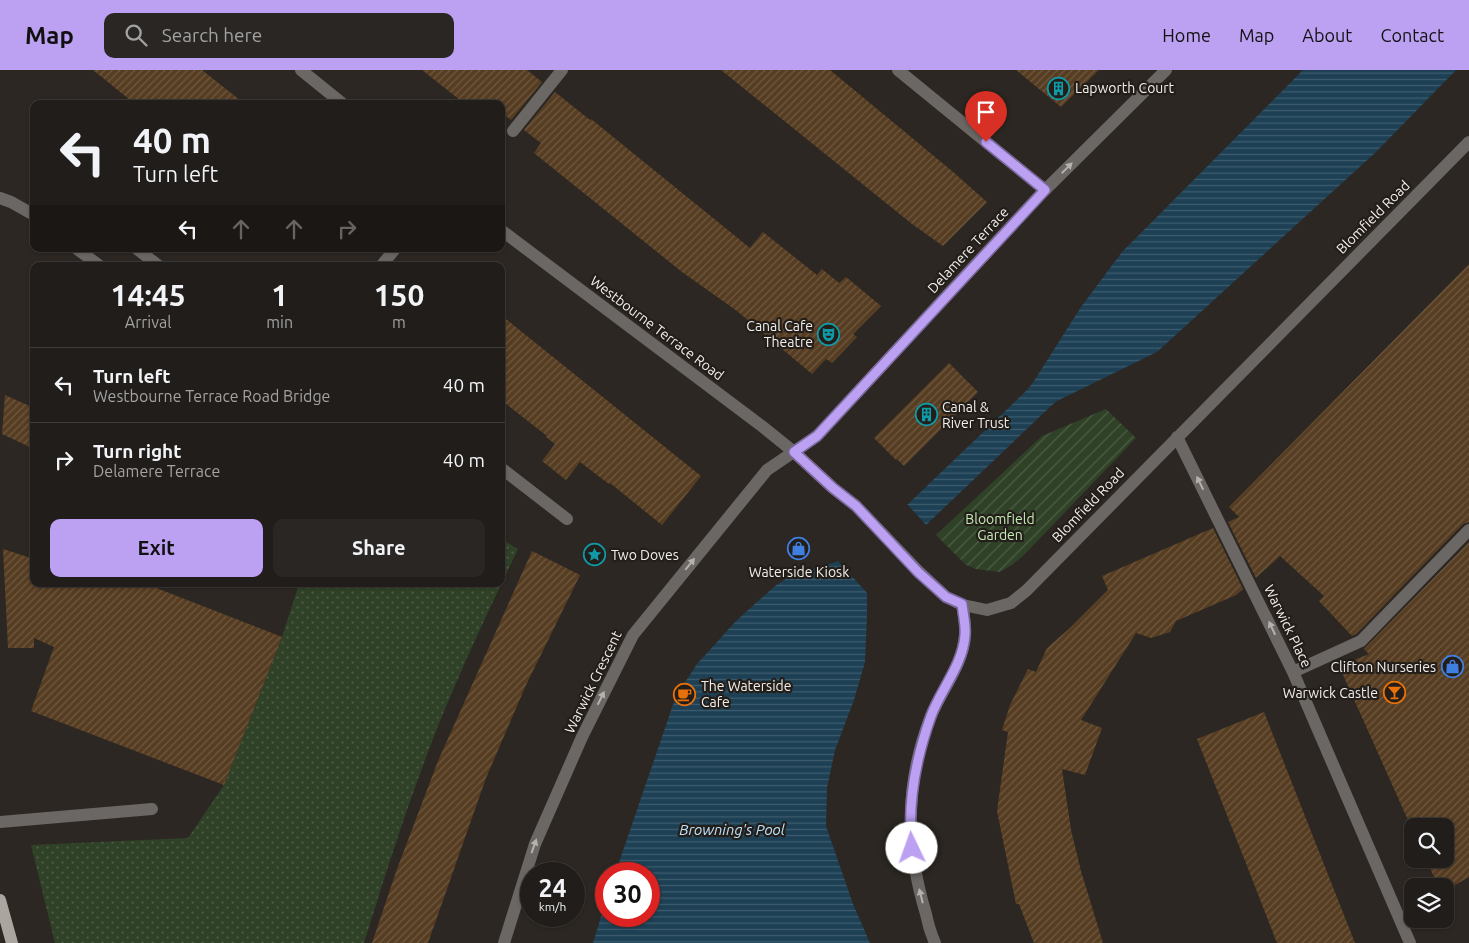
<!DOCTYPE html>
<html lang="en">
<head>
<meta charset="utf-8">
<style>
  body { margin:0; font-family:Ubuntu,sans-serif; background:#292623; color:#f1f3f6; height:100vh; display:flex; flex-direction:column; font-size:19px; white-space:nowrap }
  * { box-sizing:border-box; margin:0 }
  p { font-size:16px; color:#a2a2a2 }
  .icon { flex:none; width:28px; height:28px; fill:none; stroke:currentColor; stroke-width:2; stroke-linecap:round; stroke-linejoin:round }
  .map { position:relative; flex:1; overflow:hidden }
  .drawer { position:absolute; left:30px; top:192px; width:475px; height:325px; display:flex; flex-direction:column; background:#211d1a; border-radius:10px; box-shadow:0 1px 4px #0004,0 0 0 1px #3e3b39 }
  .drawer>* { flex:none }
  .hud { position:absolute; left:30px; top:30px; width:475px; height:152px; border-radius:10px; box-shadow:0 1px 4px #0004,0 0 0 1px #3e3b39; background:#211d1a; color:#f1f3f6; overflow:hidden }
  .buttons { position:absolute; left:1404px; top:748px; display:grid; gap:10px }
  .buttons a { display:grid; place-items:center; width:50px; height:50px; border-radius:10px; background:#211d1a; box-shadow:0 1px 4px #0004,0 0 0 1px #3e3b39; font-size:25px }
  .speed { position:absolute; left:520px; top:792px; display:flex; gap:10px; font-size:25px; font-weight:700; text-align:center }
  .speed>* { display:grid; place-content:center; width:65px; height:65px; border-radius:50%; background:#211d1a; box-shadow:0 1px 4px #0004,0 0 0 1px #3e3b39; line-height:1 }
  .speed small { font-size:12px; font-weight:400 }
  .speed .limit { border:8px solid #d22; background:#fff; color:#111 }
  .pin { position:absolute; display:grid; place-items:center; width:42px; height:42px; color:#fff; margin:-51px -21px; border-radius:50% 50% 50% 0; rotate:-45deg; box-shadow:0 0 5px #0007 }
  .pin .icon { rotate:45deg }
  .me { position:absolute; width:55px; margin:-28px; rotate:357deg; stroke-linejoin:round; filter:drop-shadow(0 0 4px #0008) }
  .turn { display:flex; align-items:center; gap:18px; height:105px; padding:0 20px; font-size:22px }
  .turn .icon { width:65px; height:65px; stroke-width:2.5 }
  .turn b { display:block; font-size:35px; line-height:42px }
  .lanes { display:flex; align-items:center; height:48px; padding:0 20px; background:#0003; justify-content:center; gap:25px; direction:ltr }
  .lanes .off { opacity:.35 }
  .eta { display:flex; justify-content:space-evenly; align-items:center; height:85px; text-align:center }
  .eta b { font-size:30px; font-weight:600; line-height:35px }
  .cta { display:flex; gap:10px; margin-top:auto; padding:10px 20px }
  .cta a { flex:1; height:58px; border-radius:10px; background:#bca0f2; color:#111; font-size:20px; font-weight:600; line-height:58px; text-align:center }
  .cta a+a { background:#292623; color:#f1f3f6 }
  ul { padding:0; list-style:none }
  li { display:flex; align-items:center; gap:15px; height:75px; padding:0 20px; border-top:1px solid #3e3b39 }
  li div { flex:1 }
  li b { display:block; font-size:19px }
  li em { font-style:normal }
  header { display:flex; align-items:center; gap:30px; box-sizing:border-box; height:70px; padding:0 25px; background:#bca0f2; color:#111 }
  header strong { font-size:24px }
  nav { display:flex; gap:28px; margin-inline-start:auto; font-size:18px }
  .search { width:350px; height:45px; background:#292623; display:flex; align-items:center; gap:12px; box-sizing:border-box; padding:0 18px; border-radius:10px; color:#a2a2a2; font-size:19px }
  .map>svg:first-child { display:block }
</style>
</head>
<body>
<header>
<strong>Map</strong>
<div class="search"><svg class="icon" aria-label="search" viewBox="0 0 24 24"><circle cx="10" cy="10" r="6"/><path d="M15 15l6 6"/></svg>Search here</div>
<nav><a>Home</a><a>Map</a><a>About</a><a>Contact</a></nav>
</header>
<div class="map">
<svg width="1469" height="873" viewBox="0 0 1469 873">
  <defs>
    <pattern id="grass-dots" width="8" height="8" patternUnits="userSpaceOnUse" patternTransform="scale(1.25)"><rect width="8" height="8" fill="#2f4227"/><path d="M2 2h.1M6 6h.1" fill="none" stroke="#4e5e46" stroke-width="1.8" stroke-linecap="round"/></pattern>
    <pattern id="garden-furrows" width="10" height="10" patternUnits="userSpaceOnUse" patternTransform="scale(1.25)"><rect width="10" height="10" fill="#2f4227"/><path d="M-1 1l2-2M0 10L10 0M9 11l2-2" fill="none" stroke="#4e5e46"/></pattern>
    <pattern id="water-rules" width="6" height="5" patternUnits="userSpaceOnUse" patternTransform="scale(1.25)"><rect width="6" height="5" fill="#1d4055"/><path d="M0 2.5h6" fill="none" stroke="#3e5c6e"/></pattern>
    <pattern id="building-hatch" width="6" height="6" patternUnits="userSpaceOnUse" patternTransform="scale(1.25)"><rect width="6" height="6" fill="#563d22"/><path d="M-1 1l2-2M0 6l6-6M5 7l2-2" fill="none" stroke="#6f5942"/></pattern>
  </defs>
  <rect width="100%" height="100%" fill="#2c2722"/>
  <path fill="url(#grass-dots)" d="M501,469l17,10c-32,67 -64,134 -90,203 -24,63 -44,127 -64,191h-309l-24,-98 157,-7 36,-53 58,-148 17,-53h202z"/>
  <path fill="url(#garden-furrows)" d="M1106,339l30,29 -112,117 -12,10 -12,7 -24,-3 -10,-4 -30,-30 106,-99z"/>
  <path fill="url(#water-rules)" d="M1303,0h153l-80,82 -219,200 -100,49 -6,5 -125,119 -59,69v23l-2,45 -11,38 -19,50 -8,38 -1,38 27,78 17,39h-277l13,-43v16h43v-42h-34l61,-178 21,-32 39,-43 39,-35 17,-11 44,-13 71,-57 118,-113 7,-8 49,-77 41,-55z"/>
  <path fill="#2c2722" d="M906,433l22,24 -59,68 -33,-36z"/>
  <path fill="url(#building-hatch)" d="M93,0h109l43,34h-110z
    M422,0h105l15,12 -31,38 -10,-8v-8h-36z
    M721,0h109l122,101 35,31 -44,44 -31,-22z
    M1016,0h83l-38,37z
    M555,22l35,28 1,-1 159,129 13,-16 54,43 5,-6 17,14 7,-6 35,29 -28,28 4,3 -25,26 -6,-4 -14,15 -75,-63 -55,-39 -148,-119 7,-10 -17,-13z
    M1469,194v258l-6,2 -107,110 -4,2 -33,-35 5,-5 -44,-40 -24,22 -28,-56 11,-5 -10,-10z
    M501,245l200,161 -39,49 -52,-42 -1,1 -29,-22 -14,18 -24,-19 13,-17 -9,-7 1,-1 -46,-36z
    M949,293l29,29 -74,74 -7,-7 -1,1 -22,-22z
    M5,325l29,13v41l-32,-15z
    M1213,458l30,61 -7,6 -60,26 -6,11 -19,6 -15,-5 -55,87 21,8 -17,47 -23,-6 9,61 10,41 22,72h-69l-15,-39h-3l-19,-93 11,-79 -6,-2 8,-25 18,-36 8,3 11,-24 23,-20 38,-38 -6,-14z
    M1469,472v335l-24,14v-5h-7l-12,-27h19v-33h-33v3l-73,-163 30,-12 -5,-5z
    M3,479l31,10v25h112l136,53 -58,148 -193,-74 23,-64 -20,-9v10h-26z
    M532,481l48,24 -54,110 -40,93 -58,165h-56l25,-74 41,-108z
    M1264,642l50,127 41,104h-78l-30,-77 -50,-127z"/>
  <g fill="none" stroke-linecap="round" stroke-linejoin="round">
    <path stroke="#6a6764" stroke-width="12" d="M301,0l42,34
      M898,0l147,120
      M513,61l49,-61
      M0,128l11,4 23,13
      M501,160l262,197 31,25 39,36 23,18 62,65 28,26 17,8 24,5 24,-7 16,-13 442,-448
      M77,179l23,17
      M137,179l22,17
      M381,196l14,-17
      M1177,367l116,235 117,271
      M501,398l66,51
      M1293,602l68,-31 108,-111
      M0,752l152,-13
      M504,873l31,-99 47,-107 51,-102 134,-165 50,-34 223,-241 126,-125
      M935,873c-4,-9 -7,-19 -9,-29 -21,-69 -21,-131 5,-198 11,-27 32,-51 34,-81 1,-10 -2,-21 -2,-30"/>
    <path stroke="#aba5a0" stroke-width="12" d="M0,830l12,43"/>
  </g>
  <defs><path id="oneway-solid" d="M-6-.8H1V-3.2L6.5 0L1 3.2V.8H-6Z" transform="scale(1.25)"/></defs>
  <g fill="#b5b2ae">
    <use href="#oneway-solid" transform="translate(1067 98) rotate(-45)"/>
    <use href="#oneway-solid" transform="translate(1200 413) rotate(-116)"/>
    <use href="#oneway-solid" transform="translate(690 494) rotate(-51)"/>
    <use href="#oneway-solid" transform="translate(1272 558) rotate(-115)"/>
    <use href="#oneway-solid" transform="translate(601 628) rotate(-64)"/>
    <use href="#oneway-solid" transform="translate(534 776) rotate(-70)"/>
    <use href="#oneway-solid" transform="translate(921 826) rotate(-104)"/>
  </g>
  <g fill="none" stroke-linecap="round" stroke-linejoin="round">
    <defs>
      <path id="route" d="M912,778c-5,-44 4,-90 19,-132 10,-27 32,-51 34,-81 1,-10 -2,-21 -3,-31l-16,-7 -28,-25 -62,-66 -23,-18 -39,-36 23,-16 228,-246 -59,-48"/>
    </defs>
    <use href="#route" stroke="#7a689d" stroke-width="12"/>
    <use href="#route" stroke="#bca0f2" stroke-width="9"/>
  </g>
  <defs>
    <symbol id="building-ring" viewBox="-11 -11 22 22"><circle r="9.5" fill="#231e19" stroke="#0f9aa8" stroke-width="1.5"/><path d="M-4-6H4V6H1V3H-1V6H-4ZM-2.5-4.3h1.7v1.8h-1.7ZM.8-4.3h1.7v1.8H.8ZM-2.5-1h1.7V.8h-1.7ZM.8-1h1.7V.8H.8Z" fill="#0f9aa8"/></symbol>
    <symbol id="theatre-ring" viewBox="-11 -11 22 22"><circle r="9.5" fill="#231e19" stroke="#0f9aa8" stroke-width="1.5"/><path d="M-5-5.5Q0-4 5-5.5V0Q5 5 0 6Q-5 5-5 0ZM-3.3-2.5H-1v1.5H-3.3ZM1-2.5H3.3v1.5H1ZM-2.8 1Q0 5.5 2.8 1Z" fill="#0f9aa8"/></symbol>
    <symbol id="shop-ring" viewBox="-11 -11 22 22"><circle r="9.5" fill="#231e19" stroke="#3f7fe0" stroke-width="1.5"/><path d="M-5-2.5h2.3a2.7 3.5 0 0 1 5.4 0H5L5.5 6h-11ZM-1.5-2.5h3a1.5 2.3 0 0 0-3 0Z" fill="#3f7fe0"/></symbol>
    <symbol id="sight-ring" viewBox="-11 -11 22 22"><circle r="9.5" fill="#231e19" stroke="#0f9aa8" stroke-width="1.5"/><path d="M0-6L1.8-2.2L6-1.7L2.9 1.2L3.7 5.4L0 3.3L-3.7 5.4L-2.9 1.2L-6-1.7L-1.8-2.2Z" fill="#0f9aa8"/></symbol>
    <symbol id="bar-ring" viewBox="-11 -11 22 22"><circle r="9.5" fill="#231e19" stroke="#e8710a" stroke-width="1.5"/><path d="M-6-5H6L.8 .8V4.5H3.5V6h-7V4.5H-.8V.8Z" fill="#e8710a"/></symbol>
    <symbol id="cafe-ring" viewBox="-11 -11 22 22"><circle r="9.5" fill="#231e19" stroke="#e8710a" stroke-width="1.5"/><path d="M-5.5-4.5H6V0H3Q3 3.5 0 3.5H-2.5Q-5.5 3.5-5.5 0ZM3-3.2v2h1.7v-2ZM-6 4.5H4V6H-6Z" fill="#e8710a"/></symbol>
  </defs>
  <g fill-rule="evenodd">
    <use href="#building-ring" x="1046" y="6" width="25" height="25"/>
    <use href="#theatre-ring" x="816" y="252" width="25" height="25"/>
    <use href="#building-ring" x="914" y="332" width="25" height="25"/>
    <use href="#shop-ring" x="786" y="466" width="25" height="25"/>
    <use href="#sight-ring" x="582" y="472" width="25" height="25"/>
    <use href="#shop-ring" x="1440" y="584" width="25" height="25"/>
    <use href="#bar-ring" x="1382" y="610" width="25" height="25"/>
    <use href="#cafe-ring" x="672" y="612" width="25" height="25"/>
  </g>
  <g text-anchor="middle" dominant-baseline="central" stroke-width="4.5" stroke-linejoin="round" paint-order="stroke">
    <g font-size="14" fill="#f2efeb" stroke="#231e19" text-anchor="start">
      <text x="1075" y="18">Lapworth Court</text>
      <text x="813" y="256" text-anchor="end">Canal Cafe<tspan x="813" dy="16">Theatre</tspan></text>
      <text x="942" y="337">Canal &amp;<tspan x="942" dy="16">River Trust</tspan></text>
      <text x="611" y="485">Two Doves</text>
      <text x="799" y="502" text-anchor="middle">Waterside Kiosk</text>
      <text x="1436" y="597" text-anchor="end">Clifton Nurseries</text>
      <text x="701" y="616">The Waterside<tspan x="701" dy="16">Cafe</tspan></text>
      <text x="1378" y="623" text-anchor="end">Warwick Castle</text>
    </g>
    <g font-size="14" fill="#f2efeb" stroke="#231e19">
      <text transform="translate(1373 147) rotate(-45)">Blomfield Road</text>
      <text transform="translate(968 180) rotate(-47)">Delamere Terrace</text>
      <text transform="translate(657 258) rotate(37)">Westbourne Terrace Road</text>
      <text transform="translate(1088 435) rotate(-46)">Blomfield Road</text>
      <text transform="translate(1288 556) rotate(64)">Warwick Place</text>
      <text transform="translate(593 612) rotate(-64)">Warwick Crescent</text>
    </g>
    <g font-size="14" fill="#c3eab3" stroke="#231e19">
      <text x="1000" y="449">Bloomfield<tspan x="1000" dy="16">Garden</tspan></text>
    </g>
    <g font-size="15" font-style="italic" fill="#bce1f8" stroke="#231e19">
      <text x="732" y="759">Browning's Pool</text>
    </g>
  </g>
</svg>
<div class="buttons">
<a><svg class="icon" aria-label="search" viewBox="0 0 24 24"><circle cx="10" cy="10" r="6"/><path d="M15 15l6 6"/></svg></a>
<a><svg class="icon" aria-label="layers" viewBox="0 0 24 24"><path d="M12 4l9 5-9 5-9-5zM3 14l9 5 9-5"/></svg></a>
</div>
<div class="speed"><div>24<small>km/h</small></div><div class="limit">30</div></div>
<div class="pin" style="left:986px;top:72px;background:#d93025"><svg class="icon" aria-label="arrive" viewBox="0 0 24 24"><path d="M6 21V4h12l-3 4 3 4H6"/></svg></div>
<svg class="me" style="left:912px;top:778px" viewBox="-20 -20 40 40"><circle r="19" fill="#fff"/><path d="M0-13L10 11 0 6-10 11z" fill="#bca0f2"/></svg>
<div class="hud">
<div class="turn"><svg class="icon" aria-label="left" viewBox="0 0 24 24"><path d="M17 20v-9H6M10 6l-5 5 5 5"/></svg><div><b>40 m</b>Turn left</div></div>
<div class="lanes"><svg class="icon" aria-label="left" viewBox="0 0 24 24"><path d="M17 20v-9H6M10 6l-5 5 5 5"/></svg><svg class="icon off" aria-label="ahead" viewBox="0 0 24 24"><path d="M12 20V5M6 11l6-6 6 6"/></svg><svg class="icon off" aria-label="ahead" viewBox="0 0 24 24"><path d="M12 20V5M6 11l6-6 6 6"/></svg><svg class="icon off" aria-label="right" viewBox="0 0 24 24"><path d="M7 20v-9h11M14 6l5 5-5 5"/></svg></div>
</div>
<section class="drawer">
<div class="eta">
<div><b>14:45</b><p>Arrival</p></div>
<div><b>1</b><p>min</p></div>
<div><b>150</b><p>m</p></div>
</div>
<ul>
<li><svg class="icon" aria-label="left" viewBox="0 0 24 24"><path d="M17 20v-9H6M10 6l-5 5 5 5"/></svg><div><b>Turn left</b><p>Westbourne Terrace Road Bridge</p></div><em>40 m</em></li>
<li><svg class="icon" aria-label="right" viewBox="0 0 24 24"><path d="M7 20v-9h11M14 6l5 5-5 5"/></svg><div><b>Turn right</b><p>Delamere Terrace</p></div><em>40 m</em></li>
</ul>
<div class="cta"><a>Exit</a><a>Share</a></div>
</section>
</div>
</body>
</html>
